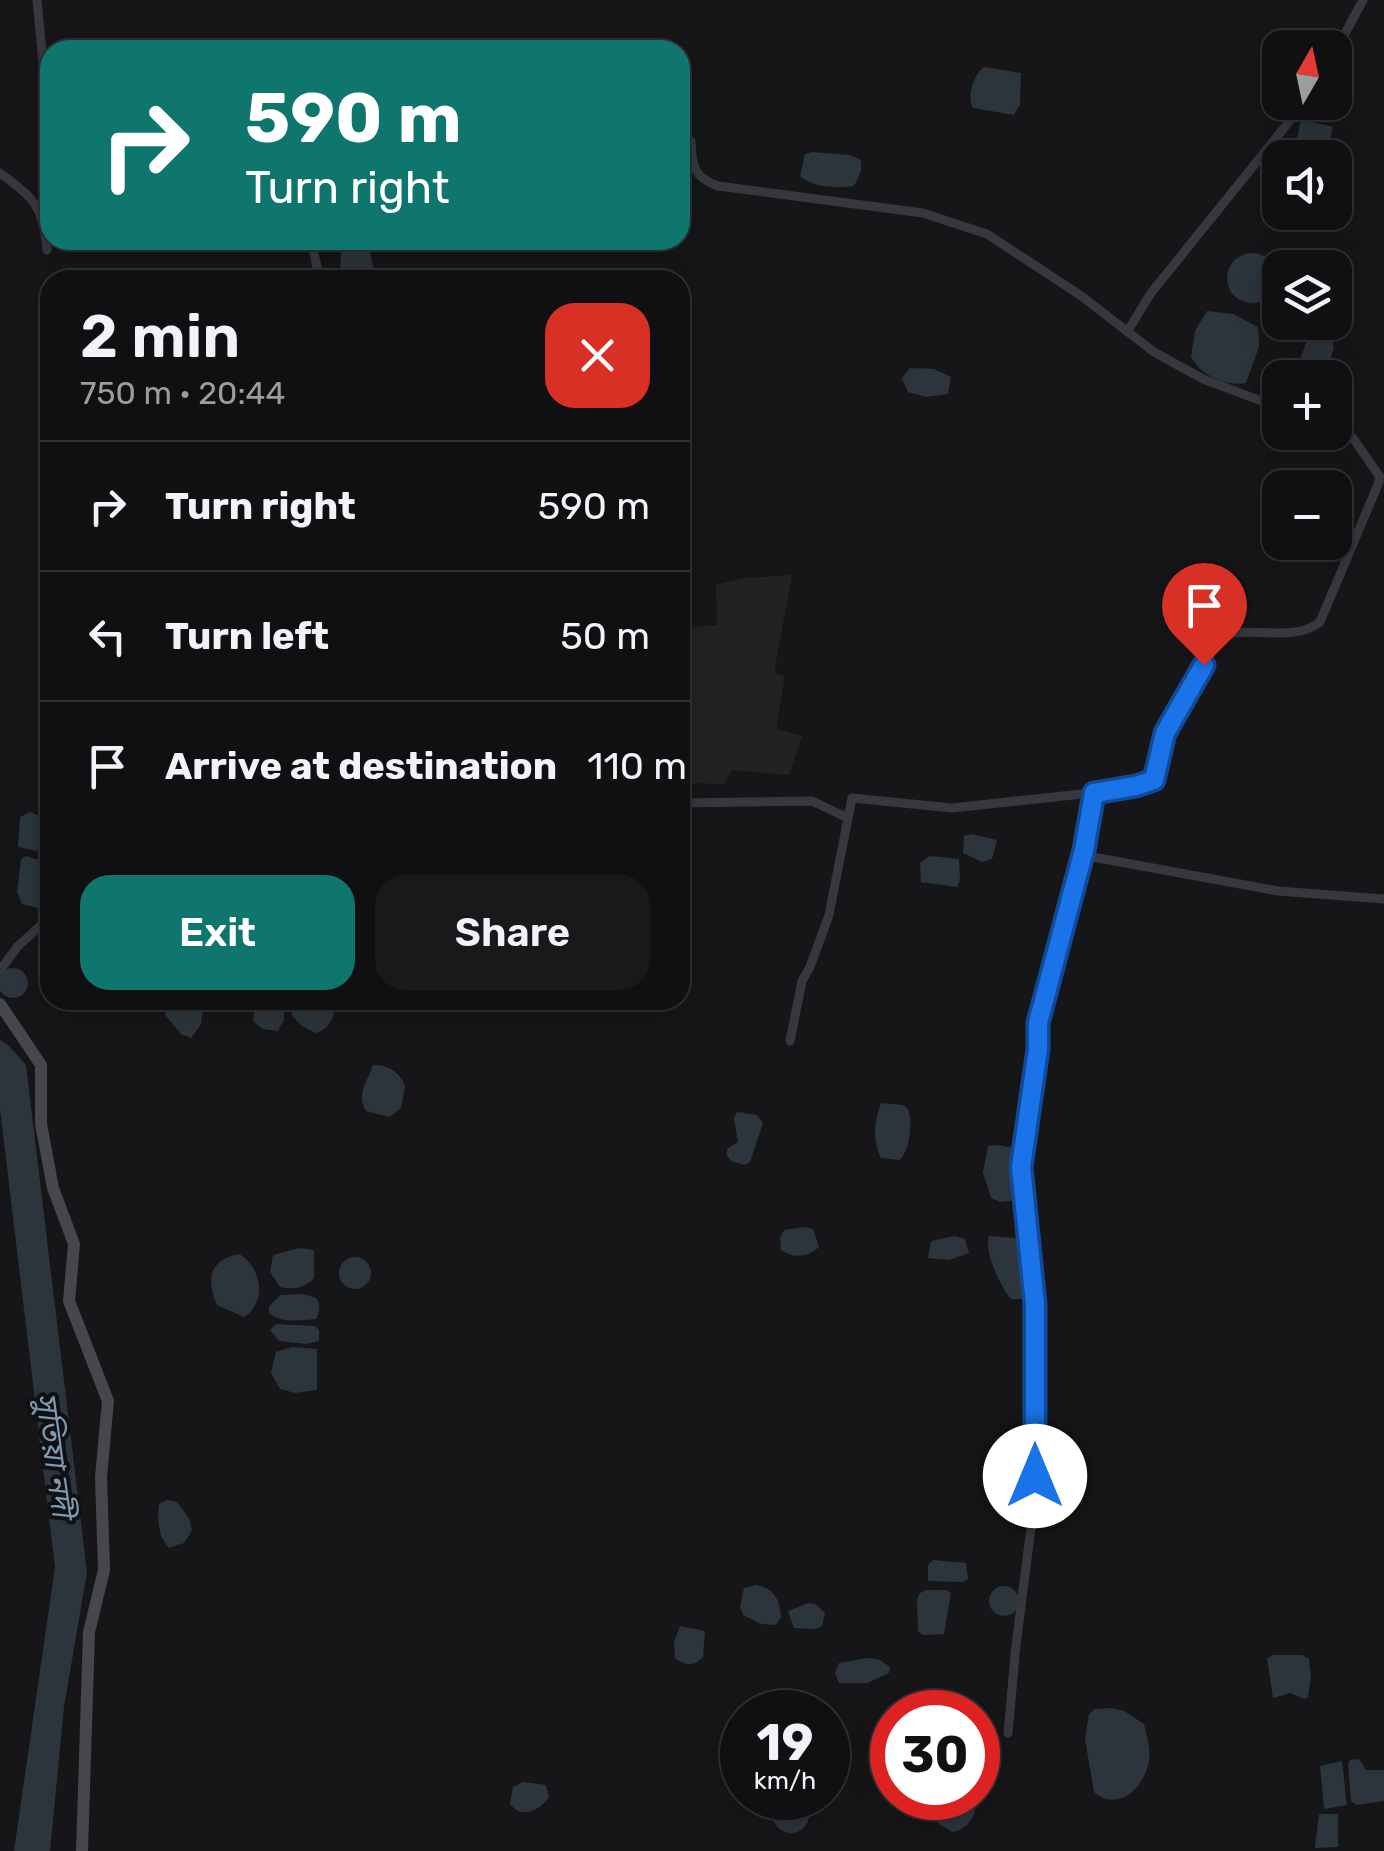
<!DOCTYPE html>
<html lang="en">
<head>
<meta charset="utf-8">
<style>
  body { margin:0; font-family:Rubik,"Noto Sans Bengali",sans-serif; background:#19191b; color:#f1f3f6; height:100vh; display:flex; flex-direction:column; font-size:38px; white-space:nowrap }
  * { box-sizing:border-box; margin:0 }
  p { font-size:32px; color:#9c9d9f }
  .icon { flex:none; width:55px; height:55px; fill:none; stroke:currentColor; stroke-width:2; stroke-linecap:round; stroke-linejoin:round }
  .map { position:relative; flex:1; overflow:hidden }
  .drawer { position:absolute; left:40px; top:270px; width:650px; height:740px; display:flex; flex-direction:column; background:#101012; border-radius:30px; box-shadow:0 5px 25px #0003,0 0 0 2px #303032 }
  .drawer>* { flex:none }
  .hud { position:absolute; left:40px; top:40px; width:650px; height:210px; border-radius:30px; box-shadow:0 5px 25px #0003,0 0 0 2px #303032; background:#0f766e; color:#fff; overflow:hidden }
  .needle { width:65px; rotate:9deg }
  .controls { position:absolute; left:1262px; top:30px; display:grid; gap:20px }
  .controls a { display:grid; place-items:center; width:90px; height:90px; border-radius:20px; background:#101012; box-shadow:0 5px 25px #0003,0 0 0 2px #303032; font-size:50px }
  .speed { position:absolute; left:720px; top:1690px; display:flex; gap:20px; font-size:50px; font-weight:700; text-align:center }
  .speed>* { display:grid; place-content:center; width:130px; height:130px; border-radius:50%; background:#101012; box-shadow:0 5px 25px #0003,0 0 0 2px #303032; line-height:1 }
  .speed small { font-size:25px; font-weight:400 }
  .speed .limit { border:15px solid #d22; background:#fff; color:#111 }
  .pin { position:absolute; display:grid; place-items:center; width:85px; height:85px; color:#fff; margin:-102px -42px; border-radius:50% 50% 50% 0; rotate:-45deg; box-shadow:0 0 10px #0007 }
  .pin .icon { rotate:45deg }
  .me { position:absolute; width:110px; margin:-55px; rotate:0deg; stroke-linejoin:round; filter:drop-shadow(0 0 8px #0008) }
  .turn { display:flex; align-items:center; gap:35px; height:210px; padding:0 40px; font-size:45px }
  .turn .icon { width:130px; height:130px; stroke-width:2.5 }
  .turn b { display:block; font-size:70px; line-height:85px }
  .round { display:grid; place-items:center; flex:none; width:105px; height:105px; border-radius:30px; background:#19191b }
  .head { display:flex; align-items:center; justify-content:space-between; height:170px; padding:0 40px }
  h1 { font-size:60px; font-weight:600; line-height:75px }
  .action { display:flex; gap:20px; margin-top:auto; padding:20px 40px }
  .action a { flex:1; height:115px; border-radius:30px; background:#0f766e; color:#fff; font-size:40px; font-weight:600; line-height:115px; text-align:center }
  .action a+a { background:#19191b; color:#f1f3f6 }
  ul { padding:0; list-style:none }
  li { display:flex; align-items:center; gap:30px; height:130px; padding:0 40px; border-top:2px solid #303032 }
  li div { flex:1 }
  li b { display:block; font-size:38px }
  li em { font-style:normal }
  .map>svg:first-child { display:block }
</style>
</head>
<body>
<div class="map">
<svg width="1384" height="1851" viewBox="0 0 1384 1851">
  <rect width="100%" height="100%" fill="#161618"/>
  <path fill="#222225" d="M792,575l-18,98 11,3 -9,53 26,7 -13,39 -57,-5 -9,14 -43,-1v-155l37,-3 -1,-40 29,-7z"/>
  <path fill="#2c353c" d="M984,67l37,6 -1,31 -6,11 -41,-7c-7,-11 1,-34 11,-41z
    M1301,119l32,8 -7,30h-19l-13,-4z
    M812,152l38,3 11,5v11l-7,15c-17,2 -41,2 -54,-10l5,-22z
    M352,241l17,6 7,33h-36l1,-34z
    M1227 278a25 25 0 1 1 50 0a25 25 0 1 1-50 0Z
    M1207,311l26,3 25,13 1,20 -13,36c-22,3 -44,-7 -55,-26l4,-26z
    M1324,335l7,3 3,9 -8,27 -10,1 -12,-7 -3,-12 8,-20z
    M910,368l24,1 17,8 -3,17 -22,3 -18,-5 -6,-14z
    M30,812c18,5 18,19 13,35l-6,4 -19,-4 2,-30z
    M972,834l25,6 -5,19 -10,3 -19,-9 1,-17z
    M26,856l19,6 4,26 -11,20 -16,-4 -5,-12 4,-33z
    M929,856l30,3 1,21 -3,7 -36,-5 -1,-19z
    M-2 983a15 15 0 1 1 30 0a15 15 0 1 1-30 0Z
    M167,1000h37l-3,24 -10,14 -10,-4 -16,-19z
    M256,1000h17l11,7v13l-6,11 -15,-2 -10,-8z
    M289,1000h47c-1,16 -5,28 -20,33 -16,-7 -27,-15 -27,-33z
    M0,1040l8,5 18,20 61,507 -23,135 -14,144h-36l41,-284 -55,-458z
    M373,1065c15,0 28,7 32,22l-4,21 -12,9 -23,-6c-10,-17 1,-29 7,-46z
    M881,1103l22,2 5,4c5,15 2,39 -8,51l-19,-2c-9,-19 -7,-36 0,-55z
    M737,1112l20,3 6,8 -13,39 -5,3 -14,-4 -5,-7 2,-6 10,-6 -4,-24z
    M998,1145l15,3c3,18 7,37 -2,53l-11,1 -9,-4 -8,-26 5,-26z
    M805,1227l8,2 6,18c-11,10 -26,12 -38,3l-1,-12 4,-8z
    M955,1236l10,3 4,14 -20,7 -21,-2 3,-17z
    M989,1236l26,2 12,7 4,54h-20c-10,-11 -28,-49 -22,-63z
    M299,1248l15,2v28c-8,10 -22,12 -34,9l-10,-15 3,-17z
    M239,1254c22,12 29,48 5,63l-27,-12c-11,-26 -8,-45 22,-51z
    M339 1273a16 16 0 1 1 32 0a16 16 0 1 1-32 0Z
    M281,1295l22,-1 13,4c5,6 4,14 0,21 -16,1 -34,5 -47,-6v-7z
    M276,1324l39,2 4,4v11l-13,3 -27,-3 -9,-11z
    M292,1347l25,2v41l-22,3 -15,-4 -9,-16 5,-21z
    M167,1500l10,2 12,16 3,12 -8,13 -15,5c-11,-12 -12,-29 -10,-44z
    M933,1560l33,3 2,16 -5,3 -35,-1v-16z
    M757,1585c17,4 23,14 24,32l-5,8 -15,-1 -18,-9 -3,-8 4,-19z
    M989 1601a15 15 0 1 1 30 0a15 15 0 1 1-30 0Z
    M927,1590h19l5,3 -7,41 -21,1 -5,-4 -1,-32 3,-6z
    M808,1603l7,1 10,9 -3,13 -6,3 -22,-1 -6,-17z
    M680,1626l25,5 -2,26c-10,10 -17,9 -28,1l-1,-16z
    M1274,1655h28l7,4 2,17 -3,21 -4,2 -14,-6 -17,5 -6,-40z
    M867,1658l11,1 12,8 -1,6 -22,10h-28l-4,-10 4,-10z
    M769,1691l17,7v14h-41l3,-13z
    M1111,1708l13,3 20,13c3,14 8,27 4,41 -6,25 -31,47 -54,27l-9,-53 4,-25 6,-5z
    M1359,1759l7,11h18v31l-27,4 -6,-4 -3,-37 2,-4z
    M1342,1761l5,44 -23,4 -4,-43z
    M523,1782l23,3 3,12c-9,13 -27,23 -39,7l3,-17z
    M773 1815a18 18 0 1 1 36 0a18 18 0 1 1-36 0Z
    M930,1798h46c0,16 -5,31 -24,34l-13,-8z
    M1319,1814h19v33l-23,1z"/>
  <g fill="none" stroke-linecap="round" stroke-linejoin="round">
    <path stroke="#37383d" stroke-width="9" d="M37,0l8,83h5
      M1335,52l28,-52
      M691,141c1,25 2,36 27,45l205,27 64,21 93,61 74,57 49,27 77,29
      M0,173c35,26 43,33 47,77
      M311,240l9,40
      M1127,332l24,-39 154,-191
      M1335,430l18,8 27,39
      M680,803l132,-2 36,17 -19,97 -19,52 -8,14 -12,60
      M848,818l4,-20 100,10 158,-17 45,-11 10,-47 57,-98c32,-9 71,8 98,-13l59,-140v-6
      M1082,855l196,36 106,8
      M0,970l18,-24 32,-29
      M1008,1733l8,-88 18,-141 2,-55 -3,-72 4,-30 -2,-42 -14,-138 22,-172 41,-145 10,-57"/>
    <path stroke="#45474d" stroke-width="12" d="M0,1004l41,61v59l12,64 21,56 -5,57 39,100 -7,76 3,93 -15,62 -7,219"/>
  </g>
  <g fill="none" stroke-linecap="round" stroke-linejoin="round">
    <defs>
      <path id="route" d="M1035,1476v-172l-14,-137 17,-118v-26l46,-173 10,-57 42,-7 18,-6 11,-47 39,-68"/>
    </defs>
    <use href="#route" stroke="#114b97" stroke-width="25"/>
    <use href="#route" stroke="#1a73e8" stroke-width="18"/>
  </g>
  <g text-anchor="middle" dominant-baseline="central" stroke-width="8" stroke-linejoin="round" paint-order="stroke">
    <g font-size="30" font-style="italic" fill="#7f9bb3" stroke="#111113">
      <text transform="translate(54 1455) rotate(82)">সুতিয়া নদী</text>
    </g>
  </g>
</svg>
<div class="controls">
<a><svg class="needle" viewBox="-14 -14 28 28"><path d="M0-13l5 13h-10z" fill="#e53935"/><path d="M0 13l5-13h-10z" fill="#9c9d9f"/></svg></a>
<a><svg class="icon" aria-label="sound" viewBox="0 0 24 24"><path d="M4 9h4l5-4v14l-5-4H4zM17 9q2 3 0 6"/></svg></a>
<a><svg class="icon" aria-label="layers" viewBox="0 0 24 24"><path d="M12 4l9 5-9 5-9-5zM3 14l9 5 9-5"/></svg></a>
<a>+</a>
<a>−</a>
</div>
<div class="speed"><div>19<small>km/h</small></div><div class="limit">30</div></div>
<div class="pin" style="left:1204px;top:665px;background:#d93025"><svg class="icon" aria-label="arrive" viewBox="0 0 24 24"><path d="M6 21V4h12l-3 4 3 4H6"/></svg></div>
<svg class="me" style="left:1035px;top:1476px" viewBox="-20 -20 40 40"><circle r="19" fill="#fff"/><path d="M0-13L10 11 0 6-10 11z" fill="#1a73e8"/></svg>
<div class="hud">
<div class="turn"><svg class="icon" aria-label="right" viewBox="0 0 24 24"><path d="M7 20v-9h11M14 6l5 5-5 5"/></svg><div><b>590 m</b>Turn right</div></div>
</div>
<section class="drawer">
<div class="head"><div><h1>2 min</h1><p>750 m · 20:44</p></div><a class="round" style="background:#d93025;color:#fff"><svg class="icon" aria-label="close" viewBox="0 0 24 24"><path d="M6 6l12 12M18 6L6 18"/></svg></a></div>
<ul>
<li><svg class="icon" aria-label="right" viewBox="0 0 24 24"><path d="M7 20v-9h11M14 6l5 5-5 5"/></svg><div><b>Turn right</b></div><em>590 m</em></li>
<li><svg class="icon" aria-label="left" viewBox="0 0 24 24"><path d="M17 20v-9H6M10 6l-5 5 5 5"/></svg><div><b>Turn left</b></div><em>50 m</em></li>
<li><svg class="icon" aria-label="arrive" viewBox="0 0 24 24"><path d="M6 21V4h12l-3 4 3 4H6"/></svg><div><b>Arrive at destination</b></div><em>110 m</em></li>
</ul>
<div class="action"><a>Exit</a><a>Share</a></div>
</section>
</div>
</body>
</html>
